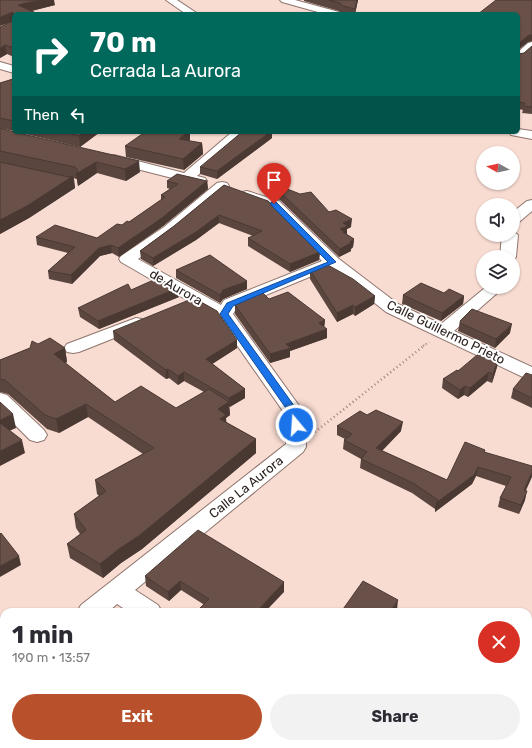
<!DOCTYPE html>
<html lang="en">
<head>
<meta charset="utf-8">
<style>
  body { margin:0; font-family:Rubik,sans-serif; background:#f2f2f3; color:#2b2b33; height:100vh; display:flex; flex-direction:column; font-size:15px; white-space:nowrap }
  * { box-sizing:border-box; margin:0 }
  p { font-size:13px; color:#7c7c81 }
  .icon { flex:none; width:22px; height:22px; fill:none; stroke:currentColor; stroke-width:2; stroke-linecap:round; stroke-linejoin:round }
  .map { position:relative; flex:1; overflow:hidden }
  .sheet { position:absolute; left:0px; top:608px; width:532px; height:140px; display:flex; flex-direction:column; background:#fff; border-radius:12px 12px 0 0; box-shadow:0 1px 3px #0004 }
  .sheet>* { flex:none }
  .hud { position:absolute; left:12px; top:12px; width:508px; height:122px; border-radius:6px; box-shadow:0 1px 3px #0004; background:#00695c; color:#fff; overflow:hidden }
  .needle { width:26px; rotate:278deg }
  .buttons { position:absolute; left:476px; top:146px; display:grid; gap:8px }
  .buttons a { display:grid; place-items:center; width:44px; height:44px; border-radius:50%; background:#fff; box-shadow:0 1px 3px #0004; font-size:20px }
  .pin { position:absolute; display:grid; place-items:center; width:34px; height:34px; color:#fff; margin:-41px -17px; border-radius:50% 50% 50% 0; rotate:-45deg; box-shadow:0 0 4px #0007 }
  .pin .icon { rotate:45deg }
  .me { position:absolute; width:44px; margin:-22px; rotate:342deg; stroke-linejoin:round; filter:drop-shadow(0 0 3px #0008) }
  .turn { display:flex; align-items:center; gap:14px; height:84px; padding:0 12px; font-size:18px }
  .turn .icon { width:52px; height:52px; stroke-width:2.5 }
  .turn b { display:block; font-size:28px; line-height:34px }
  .then { display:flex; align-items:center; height:38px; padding:0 12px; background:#0003; gap:8px; font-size:15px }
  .round { display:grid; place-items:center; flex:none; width:42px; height:42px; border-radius:21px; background:#f2f2f3 }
  .summary { display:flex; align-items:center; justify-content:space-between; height:68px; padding:0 12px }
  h1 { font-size:24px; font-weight:700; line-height:30px }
  .primary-button { display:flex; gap:8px; margin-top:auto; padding:8px 12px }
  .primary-button a { flex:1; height:46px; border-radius:24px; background:#b8502b; color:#fff; font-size:16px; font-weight:700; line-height:46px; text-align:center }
  .primary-button a+a { background:#f2f2f3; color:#2b2b33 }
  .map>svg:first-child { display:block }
</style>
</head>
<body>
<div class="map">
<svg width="532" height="748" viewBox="0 0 532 748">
  <rect width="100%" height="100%" fill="#f8dbd1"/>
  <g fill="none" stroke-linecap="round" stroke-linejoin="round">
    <defs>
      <path id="minor" d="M166,0h11l21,14h-12z
        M280,0h15l44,12 2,2h-16l-43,-12z
        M532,42v8l-10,9 -4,1v-8l10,-9z
        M0,62l14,4v7l-14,-4z
        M518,129l14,2v8l-21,-4 -2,-3h9z
        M232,132h14l-49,44 8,2 2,3 -2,3 -5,1 -91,-23 -2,-3 2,-3 5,-1 70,18z
        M222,182l5,1 2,3 -2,3 -53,44 -36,26 83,46 3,-5 98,-39 -53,-54 -27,-9 -2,-3 2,-3 5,-1 32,10 60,58 59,45 43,20 45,-37h18l-50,44 78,36v13l-7,-2 -139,-66 -55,-44 -94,39 -4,7 72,100 1,33 -3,5 -168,138 23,15 4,7h-33l-12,-8 -9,8h-31l4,-7 205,-161 -1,-30 -67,-96 -97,-56 -2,-3 2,-3 43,-29 53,-44z
        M532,200v11l-14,12 -5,1v-12l14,-11z
        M513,231l5,4 -2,22 -3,4v-4h-13l2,-22h11z
        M136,318l6,1 3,4 -3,4 -63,25 -6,1 -6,-1 -3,-4 3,-4z
        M0,393l7,2 37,35 3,5 -3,5 -7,2 -7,-2 -30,-30z
        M532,664v31l-4,2v-31z
        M4,669v25l-4,2v-25z
        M333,744h31l1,4h-31z
        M487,744h28l-1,4h-28z"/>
    </defs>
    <use href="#minor" stroke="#8e756d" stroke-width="2"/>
    <path stroke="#98847d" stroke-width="2" stroke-dasharray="1 2.5" stroke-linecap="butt" d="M423,346l6,-4"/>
    <path stroke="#98847d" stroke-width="2.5" stroke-dasharray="1 3" stroke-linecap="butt" d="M315,432l110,-87"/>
    <use href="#minor" fill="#fff" fill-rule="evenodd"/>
  </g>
  <path fill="#5a463f" d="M0,0l55,5 -24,6 -17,3v43l-7,-3 -7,4 13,-37z
    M304,0h54l-3,14h-13l-3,-3 -35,-10z
    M532,0v41l-4,1 -10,8v4l6,-1 8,-7v68l-10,-1 1,-3 -5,-1v-95z
    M14,77v54l-14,-3v-45l13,-4z
    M0,128l140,44 -14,9 -29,-8 -19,13 -1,-7h-1l-2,-1 1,10 -46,30 -29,16z
    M17,132h83l-20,15z
    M190,132v9l12,2 1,11 -19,16 -58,-13 -1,-11z
    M272,138l-55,41 -17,-5v-7z
    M167,181h40l1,8 -45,37 -44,31 -7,-4 -12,3 -28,28 -23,-5 -1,-8 20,-18 -31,-8 -1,-8 61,1 32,-16 32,-22v-5l9,-6 -3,-1z
    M272,183l57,29 22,15 -4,2v5h-1l8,5 -1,8 -2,2v2l-12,6 -59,-57 -16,-6v-7z
    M224,185l96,67 -1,8 -29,12 -42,-26v-8l5,-2 -34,-13 -23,17 -43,26 -12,-7 -1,-8 34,-25z
    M176,270l71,19 -24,10 -3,4 -44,-25z
    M310,270l65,26 -1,8 -19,12 -2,-2 -16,8 -27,-43z
    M178,288l1,9 -80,32 -19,-12 -2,-9 53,-18z
    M444,293l20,3 -1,8 -22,17 -39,-17 1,-9z
    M269,299l56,21 -1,7 3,11 -37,13v6l-20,6 -35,-49v-9z
    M460,321l50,12 -15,15 -37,-17z
    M113,331l124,9v8l-25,16 33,25v9l-16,9 1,8 -4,3v4l30,17v14l-114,96 -21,14 -18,15 -33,-20 -3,-14 13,-10 -4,-6 -2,-14 25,-18 -2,-2 -2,-14 48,-26 -55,-37 -29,16 -12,-4 -39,-35 -8,-2v-32l30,-12 8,-4 27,4 2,14 -2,1 50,39 61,6 28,-16 -20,-11 -6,4 -9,-7 -3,1 -52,-39z
    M497,367l-5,16 -5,-2 -19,16 -4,-2 -6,4 -16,-11 1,-9 15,-8z
    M532,375v33l-21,-10 2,-9z
    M367,415l34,16 -19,20 65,29 38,-30v3l41,37 -1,10 -6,14 -21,-7 2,-9 6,-12 -30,-10 -4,8 -37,28v-3l-23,-16 -52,-25 1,-9 -18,-10 1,-9 1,-1 -8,-4v-9z
    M145,576l139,16 -81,12 -22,-14 -12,11 -23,-15z
    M161,744h42l-2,4h-32z
    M365,744h114l-2,4h-108l-3,-2z"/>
  <path fill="#4a3933" d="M39,0h15l1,5 -35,9 -2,-9z
    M357,0h1l-3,14v-5z
    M13,12l1,9 -14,5v-9z
    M529,35h3v6l-4,1 -10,8v-6z
    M5,45l2,9 -7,4v-10z
    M84,132h16l-20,15 -1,-11z
    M180,132h10v9l-11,-2z
    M270,132h2v6l-55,41v-8z
    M202,143l1,11 -19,16 -1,-11z
    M139,161l1,11 -14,9 -1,-12z
    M96,162l1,11 -19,13 -2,-12z
    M73,176l2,12 -46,30 -29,16v-14z
    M207,181l1,8 -45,37 -44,31 -1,-9z
    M219,215v8l-23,17 -43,26v-8z
    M352,219l-1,8 -4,2v5l-2,1 -5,-6 3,-6z
    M354,239l-1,8 -2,2v2l-12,6 1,-8z
    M111,245l1,8 -12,3 -28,28 -1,-9 28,-27z
    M320,252l-1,8 -29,12v-8z
    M247,281v8l-24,10 -3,4v-8l3,-5z
    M178,288l1,9 -80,32 -1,-8z
    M375,296l-1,8 -19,12v-9z
    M464,296l-1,8 -22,17 1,-8z
    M353,305v9l-16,8v-9z
    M325,320l-1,9 -5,-6z
    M512,324l-2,9 -15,15 1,-9z
    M327,329v9l-37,13v6l-20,6v-9l16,-10z
    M237,340v8l-31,20v-9z
    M65,348l2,14 -11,6 -2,-14z
    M499,358l-2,9 -5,16 1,-9z
    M168,369l1,9 -3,1v-9z
    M184,372v9l-6,4v-9z
    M489,372l-2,9 -19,16 2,-9z
    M465,386l-1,9 -6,4 2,-9z
    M245,389v9l-15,9 -1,-9z
    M229,402l1,13 -4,3 1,10 -6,4 -3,-23z
    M86,404l2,13 -29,16 -3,-14z
    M13,414l3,14 -16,7v-15z
    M403,422l-2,9 -26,27 1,-10z
    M256,439v14l-114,96 -21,14 -18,15 -3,-14z
    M22,440l3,13 -25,13v-15z
    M478,467l-2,9 -4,8 -37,28 1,-9z
    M532,472v5l-10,22 2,-9z
    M527,491l-2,9 -6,14 2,-9z
    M19,556l2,9 -21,12v-11z
    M180,581l1,9 -12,11 -1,-9z
    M284,582v10l-19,20h-9z
    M398,600l-1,10 -2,2h-4v-2z
    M532,652v5l-4,6v-5z
    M197,744h6l-2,4h-6z
    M476,744h3l-2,4h-3z"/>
  <path fill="#695149" stroke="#4a3933" d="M0,0h39l-21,5 20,9h-24v34l-9,-3 -5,3v-21l13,-6v-9l-13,5z
    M329,0h28l-2,9 -12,-3 -3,-3z
    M496,0h36v35h-3l-11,9v10l6,-1 8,-7v61l-9,-1 2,-3 -7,-1v-88h-40z
    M14,77v44l-14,-3v-35l13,-4z
    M0,128l14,4 125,29 -14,8 -29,-7 -20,12 2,-3 -3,-4 -75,-16z
    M63,132h21l-5,4z
    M145,132h43l-9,7 23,4 -19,16 -58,-13z
    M242,132h28l-53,39 -17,-4z
    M0,162l69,15 4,-1 -46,30 -27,14z
    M177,174l30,7 -45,37 -44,30 -7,-3 -12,3 -28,27 -23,-4 27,-24 -39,-10 19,-12 42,13 20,-14 5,1 5,-4 2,1 36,-25 -4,-2 17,-11 -11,-3z
    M272,183l28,11 11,-2 18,20 7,-2 16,9 -9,4 5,3 -8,3 5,3h-2l11,7 -4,3 1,1 -11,6 -60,-57 -16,-5z
    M224,185l44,16 52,51 -30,12 -42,-26 14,-7 -43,-16 -23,17 -43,26 -13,-7 34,-25z
    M210,255l37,26 -24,9 -3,5 -44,-25z
    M326,264l27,15 22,17 -20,11 -2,-2 -16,8 -27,-43z
    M158,278l20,10 -80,33 -20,-13 50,-24 3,6z
    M421,283l23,10 5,-4 15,7 -22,17 -39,-18z
    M260,290l9,9 19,-7 37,28 -6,3 8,6 -41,15 5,4 -21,6 -35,-49 3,-5z
    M194,298l23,13 20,29 -31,19 39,30 -16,9 -45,-26 -6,4 -10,-7 -2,1 -53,-39z
    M472,309l40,15 -16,15 -36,-16 1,-2h-1z
    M50,338l15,10 -11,6 61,48 26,-16 35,22 33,-19 20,13 -11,7 8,6 -6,4 36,20 -116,96 -21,14 -19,15 -33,-20 19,-14 -12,-16 32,-23 -11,-11 59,-32 -68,-44 -30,15 -11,-4 -40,-35 -5,-1v-19l30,-12 2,-7 6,3z
    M483,350l16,8 -6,16 -4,-2 -19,16 -5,-2 -5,4 -17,-11 14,-9 1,1z
    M526,373l6,2v23l-19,-9z
    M0,402l13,12 -13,6z
    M376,410l27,12 -27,26 71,32 18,-38 20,8 -1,2 48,14v6l-8,18 3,1 -6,14 -21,-7 11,-21 -33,-10 -4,8 -38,28 2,-3 -25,-17 -52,-24 6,-7 -23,-12 8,-6 -15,-8 23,-15 7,4z
    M0,423l22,17 -22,11z
    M198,530l86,52 -28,30h-60l13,-13 -29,-18 -12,11 -23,-16z
    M1,533l18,23 -19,10v-32z
    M363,581l35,19 -7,10 4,2h-54z
    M528,629l4,2v21l-4,6z
    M4,691v53h25l1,2 -5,2h-25v-54z
    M181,744h16l-2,4h-6z
    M381,744h95l-2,4h-84z"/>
  <path fill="#1a73e8" stroke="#114b97" d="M271,202h5l60,60 -103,44 -5,8 72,100v11l-4,3 -5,-3 -1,-11 -70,-100 7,-11 101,-41 -57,-57z"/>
  <g text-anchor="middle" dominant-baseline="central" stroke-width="4" stroke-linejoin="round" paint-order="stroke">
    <g font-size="13" fill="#2b211d" stroke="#fff">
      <text transform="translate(176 287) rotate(30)">de Aurora</text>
      <text transform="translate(446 332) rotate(26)">Calle Guillermo Prieto</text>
      <text transform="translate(246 487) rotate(-39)">Calle La Aurora</text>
    </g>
  </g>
</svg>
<div class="buttons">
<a><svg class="needle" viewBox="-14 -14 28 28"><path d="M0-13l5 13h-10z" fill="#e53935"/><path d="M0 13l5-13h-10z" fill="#7c7c81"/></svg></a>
<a><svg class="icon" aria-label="sound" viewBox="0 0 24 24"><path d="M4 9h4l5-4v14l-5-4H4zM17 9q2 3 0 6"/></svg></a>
<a><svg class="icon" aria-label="layers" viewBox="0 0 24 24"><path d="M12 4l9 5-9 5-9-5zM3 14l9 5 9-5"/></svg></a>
</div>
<div class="pin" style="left:274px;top:204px;background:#d93025"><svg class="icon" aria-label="arrive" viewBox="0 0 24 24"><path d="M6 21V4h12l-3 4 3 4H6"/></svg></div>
<svg class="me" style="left:296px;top:425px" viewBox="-20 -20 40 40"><circle r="17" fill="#1a73e8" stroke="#fff" stroke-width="3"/><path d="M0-11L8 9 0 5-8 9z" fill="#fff"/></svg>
<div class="hud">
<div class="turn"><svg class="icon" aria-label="right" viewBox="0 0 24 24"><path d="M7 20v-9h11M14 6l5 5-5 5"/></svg><div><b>70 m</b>Cerrada La Aurora</div></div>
<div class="then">Then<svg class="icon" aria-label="left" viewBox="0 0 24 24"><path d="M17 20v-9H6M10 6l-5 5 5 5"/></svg></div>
</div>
<section class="sheet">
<div class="summary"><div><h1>1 min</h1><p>190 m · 13:57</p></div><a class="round" style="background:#d93025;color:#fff"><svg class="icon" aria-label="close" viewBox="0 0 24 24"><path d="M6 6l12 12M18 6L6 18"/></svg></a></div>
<div class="primary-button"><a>Exit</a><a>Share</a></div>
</section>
</div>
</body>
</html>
